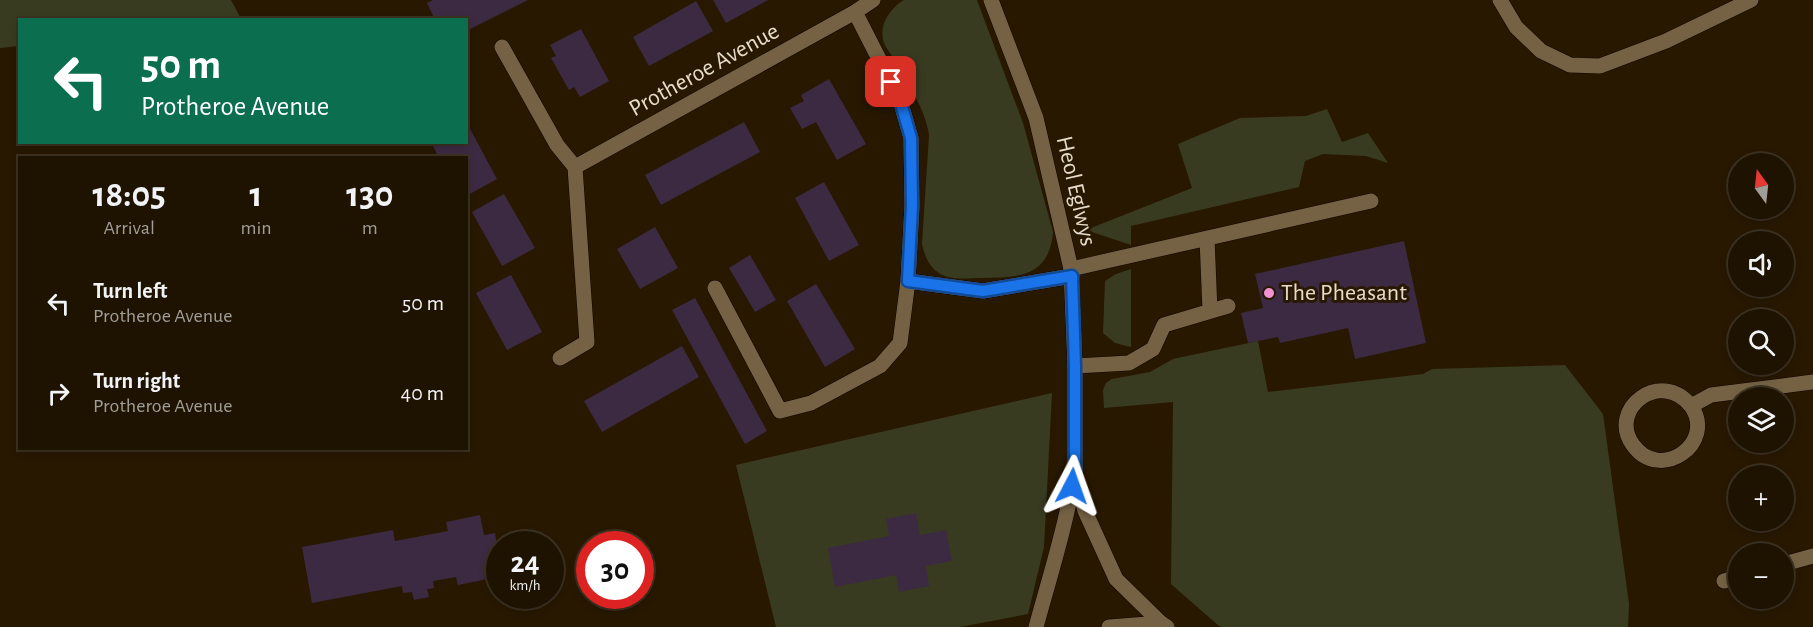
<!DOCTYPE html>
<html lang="en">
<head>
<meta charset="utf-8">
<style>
  body { margin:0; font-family:"Alegreya Sans",sans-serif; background:#2b200f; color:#f1f3f6; height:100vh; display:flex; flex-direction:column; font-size:22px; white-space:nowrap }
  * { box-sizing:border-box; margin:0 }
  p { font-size:20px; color:#a19e99 }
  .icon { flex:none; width:33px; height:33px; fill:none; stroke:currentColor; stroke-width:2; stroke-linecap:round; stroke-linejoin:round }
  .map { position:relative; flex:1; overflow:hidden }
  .panel { position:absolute; left:18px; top:156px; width:450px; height:294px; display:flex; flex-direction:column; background:#1e1200; border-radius:0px; box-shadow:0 3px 9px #0003,0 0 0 2px #3c3222 }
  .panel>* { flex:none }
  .guide { position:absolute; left:18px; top:18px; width:450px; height:126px; border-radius:0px; box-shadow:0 3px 9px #0003,0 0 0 2px #3c3222; background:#0b6e4f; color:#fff; overflow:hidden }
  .needle { width:39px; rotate:345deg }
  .controls { position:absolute; left:1728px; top:153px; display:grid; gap:12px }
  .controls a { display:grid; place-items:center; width:66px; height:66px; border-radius:50%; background:#1e1200; box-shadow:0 3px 9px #0003,0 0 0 2px #3c3222; font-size:30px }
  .speed { position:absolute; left:486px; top:531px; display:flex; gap:12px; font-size:30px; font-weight:700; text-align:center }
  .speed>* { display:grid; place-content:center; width:78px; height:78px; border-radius:50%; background:#1e1200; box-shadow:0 3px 9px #0003,0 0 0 2px #3c3222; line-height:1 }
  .speed small { font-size:15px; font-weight:400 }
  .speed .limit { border:9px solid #d22; background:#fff; color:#111 }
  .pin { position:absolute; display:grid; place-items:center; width:51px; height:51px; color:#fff; margin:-26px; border-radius:12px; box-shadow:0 3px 9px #0006 }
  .me { position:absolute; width:66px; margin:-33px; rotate:4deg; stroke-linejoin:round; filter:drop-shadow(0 0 4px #0008) }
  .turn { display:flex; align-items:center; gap:21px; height:126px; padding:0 24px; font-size:27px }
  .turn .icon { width:78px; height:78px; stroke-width:2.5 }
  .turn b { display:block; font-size:42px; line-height:51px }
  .eta { display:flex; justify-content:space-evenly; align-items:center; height:102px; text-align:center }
  .eta b { font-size:36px; font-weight:600; line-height:42px }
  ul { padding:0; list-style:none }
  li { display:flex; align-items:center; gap:18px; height:90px; padding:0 24px }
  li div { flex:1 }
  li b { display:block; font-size:22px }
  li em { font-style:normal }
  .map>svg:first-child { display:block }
</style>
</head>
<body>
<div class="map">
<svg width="1813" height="627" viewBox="0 0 1813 627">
  <rect width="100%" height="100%" fill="#281800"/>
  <path fill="#393b21" d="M0,0h231l10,19 -221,1 -1,26 -19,2z
    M904,0h73l46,123 30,109c-4,46 -35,45 -71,46 -12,0 -26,2 -37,-2 -14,-5 -20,-18 -23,-32l7,-109c-4,-28 -22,-51 -35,-76 -3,-5 -8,-11 -10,-16 -6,-17 6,-35 20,-43z
    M1327,109l15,33 26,-9 20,30 -22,-7 -43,-2 -18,7 -6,26 -168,39v19l-45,-15 106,-42 -14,-44 62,-26 66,-2z
    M1131,269v78l-16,-4 -12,-10 2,-52 11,-7z
    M1258,341l10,51 155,-18 9,-5 133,-4 38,49 26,190 -1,23h-406l-3,-1 -48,-42 2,-182 -69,6 -1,-18 3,-7 6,-4 38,-7 23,-13z
    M1052,393l-8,154 -16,67 -68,13h-184l-40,-162z"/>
  <path fill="#3c2a42" d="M433,0h95l-62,31v-11h-31l-8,-17z
    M713,0h55l-42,23z
    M696,1l17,30 -64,35 -16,-29z
    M581,29l28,52 -29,16 -6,-10 -5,3 -18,-32 5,-2 -6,-11z
    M829,79l37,65 -29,16 -21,-38 -14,7 -12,-21 14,-7 -3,-6z
    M744,122l16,30 -99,53 -16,-30z
    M468,125l29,54 -31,17v-38h-27l-7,-14 4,-2h30v-16z
    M824,182l35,63 -30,16 -34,-63z
    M504,194l31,54 -33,18 -30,-54z
    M655,227l23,41 -38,21 -23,-40z
    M1404,241l22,102 -71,16 -7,-31 -68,15 -2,-6 -30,6 -7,-30 22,-5 -8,-34z
    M750,255l26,45 -21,12 -26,-44z
    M511,275l31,57 -35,18 -31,-57z
    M816,284l39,65 -30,18 -38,-66z
    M695,298l72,133 -22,13 -73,-134z
    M682,346l17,31 -97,55 -18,-31z
    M916,513l4,22 26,-5 6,31 -26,5 3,20 -30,6 -3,-17 -61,12 -7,-39 61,-12 -3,-17z
    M480,515l4,20 11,-2 4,24 -10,2 3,19 -34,7 -2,-8 -23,4 1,7 -7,1 2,8 -15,3 -2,-8 -9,1 -1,-7 -90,17 -10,-56 91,-17 2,11 53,-10 -2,-9z"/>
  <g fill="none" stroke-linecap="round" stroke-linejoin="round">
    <defs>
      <path id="lane" d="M1207,238l3,73
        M1071,269l300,-68
        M1075,366l54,-3 24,-14 11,-24 64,-19"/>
      <path id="street" d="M1500,0l16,27 25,24 29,14 30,1 66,-25 85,-41
        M502,47l55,98 18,22
        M908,281l75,10 89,-15
        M715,288l65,123 31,-8 69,-37 20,-23 8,-62 4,-75 -1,-68 -11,-38 -45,-88
        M560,358l27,-16 -12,-175 280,-155 18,-12
        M1691,406c-30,-38 -84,3 -58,39 27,38 84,-2 58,-39l20,-11 102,-13
        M1784,564l29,-8
        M1724,581l14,-4
        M1036,627c14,-51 30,-102 39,-155
        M1109,627l52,-4"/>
      <path id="secondary" d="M991,0l45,118 35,151 4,97v106l10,39 31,68 45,44 6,4"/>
    </defs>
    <use href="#lane" stroke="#100400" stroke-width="16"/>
    <use href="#street" stroke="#100400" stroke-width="16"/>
    <use href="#secondary" stroke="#100400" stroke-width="16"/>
    <use href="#lane" stroke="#756245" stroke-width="15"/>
    <use href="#street" stroke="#756245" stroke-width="15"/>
    <use href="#secondary" stroke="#756245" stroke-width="15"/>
  </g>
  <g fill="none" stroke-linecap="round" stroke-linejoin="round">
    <defs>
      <path id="route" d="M891,82l9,18 11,38 1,68 -4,75 75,10 89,-15 3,90v106l-3,14"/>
    </defs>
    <use href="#route" stroke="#114b97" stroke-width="15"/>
    <use href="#route" stroke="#1a73e8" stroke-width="10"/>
  </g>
  <circle fill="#f391d5" stroke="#281800" stroke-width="2" cx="1269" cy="293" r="6"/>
  <g text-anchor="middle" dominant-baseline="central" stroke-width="6" stroke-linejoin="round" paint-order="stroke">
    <g font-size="24" fill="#e7dccc" stroke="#281800">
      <text transform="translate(704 70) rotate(-29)">Protheroe Avenue</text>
      <text transform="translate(1076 191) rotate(77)">Heol Eglwys</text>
    </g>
    <g font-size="24" fill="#e7dccc" stroke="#281800" text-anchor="start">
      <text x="1281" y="293">The Pheasant</text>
    </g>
  </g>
</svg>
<div class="controls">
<a><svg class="needle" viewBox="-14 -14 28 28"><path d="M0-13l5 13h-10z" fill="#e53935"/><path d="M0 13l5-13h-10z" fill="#a19e99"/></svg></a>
<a><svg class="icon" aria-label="sound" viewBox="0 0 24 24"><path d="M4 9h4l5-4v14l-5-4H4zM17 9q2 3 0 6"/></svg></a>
<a><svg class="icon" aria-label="search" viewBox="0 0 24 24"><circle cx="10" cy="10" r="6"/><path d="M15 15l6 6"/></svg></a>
<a><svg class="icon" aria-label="layers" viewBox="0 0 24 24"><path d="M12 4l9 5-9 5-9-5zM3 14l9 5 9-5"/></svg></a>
<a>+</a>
<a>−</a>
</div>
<div class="speed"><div>24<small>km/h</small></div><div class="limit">30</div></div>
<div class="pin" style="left:891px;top:82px;background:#d93025"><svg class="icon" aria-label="arrive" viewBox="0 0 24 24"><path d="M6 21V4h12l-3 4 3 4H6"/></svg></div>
<svg class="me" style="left:1072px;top:486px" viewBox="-20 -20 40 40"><path d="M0-17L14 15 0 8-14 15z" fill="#1a73e8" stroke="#fff" stroke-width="4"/></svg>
<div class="guide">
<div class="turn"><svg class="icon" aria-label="left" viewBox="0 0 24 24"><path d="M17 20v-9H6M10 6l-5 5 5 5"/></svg><div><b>50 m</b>Protheroe Avenue</div></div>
</div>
<section class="panel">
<div class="eta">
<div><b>18:05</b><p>Arrival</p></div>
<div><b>1</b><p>min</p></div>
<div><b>130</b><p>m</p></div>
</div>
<ul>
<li><svg class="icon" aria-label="left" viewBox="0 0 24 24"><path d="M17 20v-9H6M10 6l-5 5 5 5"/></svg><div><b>Turn left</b><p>Protheroe Avenue</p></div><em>50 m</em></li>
<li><svg class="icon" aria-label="right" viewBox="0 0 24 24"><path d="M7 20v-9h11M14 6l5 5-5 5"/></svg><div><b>Turn right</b><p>Protheroe Avenue</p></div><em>40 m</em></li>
</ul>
</section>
</div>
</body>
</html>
